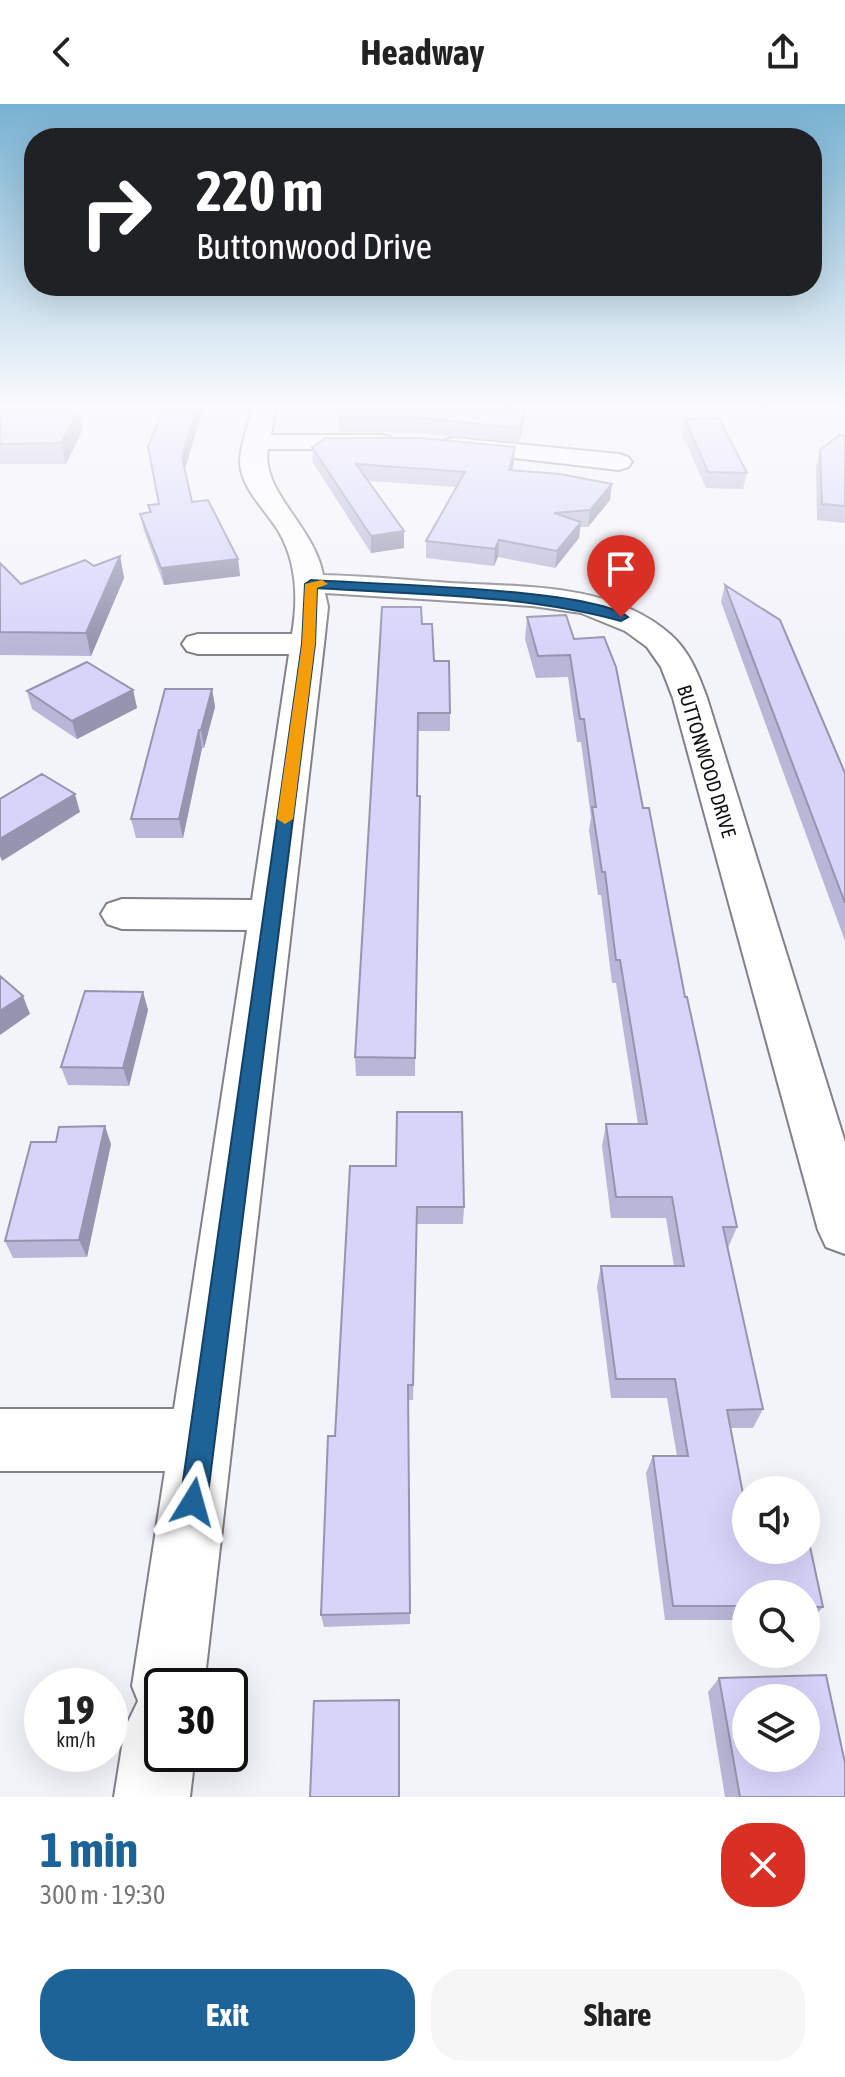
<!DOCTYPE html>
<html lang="en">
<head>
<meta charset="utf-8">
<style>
  body { margin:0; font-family:"Asap Condensed",sans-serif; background:#f6f6f6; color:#222; height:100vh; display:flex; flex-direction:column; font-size:30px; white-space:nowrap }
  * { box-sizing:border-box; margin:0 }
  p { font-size:26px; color:#767676 }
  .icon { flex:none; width:44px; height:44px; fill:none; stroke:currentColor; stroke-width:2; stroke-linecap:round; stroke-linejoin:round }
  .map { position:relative; height:1693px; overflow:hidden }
  .drawer { display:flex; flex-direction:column; background:#fff; flex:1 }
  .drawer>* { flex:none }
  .guide { position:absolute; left:24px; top:24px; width:798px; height:168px; border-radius:32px; box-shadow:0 8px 32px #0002; background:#202124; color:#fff; overflow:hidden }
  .tools { position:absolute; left:732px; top:1372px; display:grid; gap:16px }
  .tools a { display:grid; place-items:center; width:88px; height:88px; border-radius:50%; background:#fff; box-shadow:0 8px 32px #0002; font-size:40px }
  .speed { position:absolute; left:24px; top:1564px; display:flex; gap:16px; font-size:40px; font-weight:700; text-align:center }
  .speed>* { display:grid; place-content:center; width:104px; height:104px; border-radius:50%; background:#fff; box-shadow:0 8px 32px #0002; line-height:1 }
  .speed small { font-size:20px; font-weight:400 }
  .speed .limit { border:4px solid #111; border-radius:12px; background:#fff; color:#111 }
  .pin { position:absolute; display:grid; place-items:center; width:68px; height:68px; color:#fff; margin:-82px -34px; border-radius:50% 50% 50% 0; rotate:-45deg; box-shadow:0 0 8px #0007 }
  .pin .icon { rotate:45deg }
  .me { position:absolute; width:88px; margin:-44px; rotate:8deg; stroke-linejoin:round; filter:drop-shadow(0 0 6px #0008) }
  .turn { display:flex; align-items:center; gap:28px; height:168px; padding:0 40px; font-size:36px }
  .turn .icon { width:104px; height:104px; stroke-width:2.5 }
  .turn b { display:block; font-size:56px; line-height:68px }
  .round { display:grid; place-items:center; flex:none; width:84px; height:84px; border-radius:32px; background:#f6f6f6 }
  .overview { display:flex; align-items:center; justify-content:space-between; height:136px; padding:0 40px }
  h1 { font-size:48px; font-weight:700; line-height:60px; color:#1e6398 }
  .cta { display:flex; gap:16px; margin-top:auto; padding:16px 40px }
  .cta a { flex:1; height:92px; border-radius:32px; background:#1e6398; color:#fff; font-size:32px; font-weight:700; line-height:92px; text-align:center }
  .cta a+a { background:#f6f6f6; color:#222 }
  header { display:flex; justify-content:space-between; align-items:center; height:104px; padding:0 40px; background:#fff; font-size:36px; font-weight:700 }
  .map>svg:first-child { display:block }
</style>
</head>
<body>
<header><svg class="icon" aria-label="back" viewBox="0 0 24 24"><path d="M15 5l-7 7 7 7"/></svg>Headway<svg class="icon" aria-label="share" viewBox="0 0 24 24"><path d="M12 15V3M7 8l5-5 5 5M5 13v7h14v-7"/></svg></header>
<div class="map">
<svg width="845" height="1693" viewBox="0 0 845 1693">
  <rect width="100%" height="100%" fill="#f3f3fa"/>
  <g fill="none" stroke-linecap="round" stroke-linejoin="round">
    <defs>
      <path id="minor" d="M252,305h24l-5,26h110l9,2 3,5 -3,5 -9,2h-113c-8,42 47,78 55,126 42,1 85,5 127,8 73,4 163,0 221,52 19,17 28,41 36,63l138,444v112l-19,-7 -8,-17 -145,-532 -12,-31 -14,-20 -22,-16 -44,-18 -49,-7 -207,-13 3,14 -4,37 -120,1042h-42v68h33l-5,43h-76l11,-69 13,-27 -6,-15 33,-215h-165v-62h174l73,-479 -125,-1 -15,-5 -6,-10 6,-10 15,-5 130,1 37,-246h-91l-11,-3 -5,-7 5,-7 11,-3h94c6,-34 5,-71 -13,-102 -13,-22 -37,-42 -39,-69 0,-17 8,-37 12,-54z
        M454,334l165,16 9,3 4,5 -4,5 -9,3 -174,-20 -3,-5 3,-5z"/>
    </defs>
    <use href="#minor" stroke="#828188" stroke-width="4"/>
    <use href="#minor" fill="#fff" fill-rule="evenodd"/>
  </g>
  <path fill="#b9b6d7" d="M0,305l79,1 4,19 -17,35h-65l-1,2z
    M526,311l-7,28 -99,-10 -81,-1 -1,-15z
    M685,315l62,54 -4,16 -37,-1 -24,-54z
    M845,332v87l-28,-3 -1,-54 4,-16z
    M312,343h203l-1,15 -2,9 98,29 -22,27h-8l-1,11 -24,30 -57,-11 -4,9 -68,-8v-17l31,-54 -89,-6 36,50v17l-33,5 -58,-90z
    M185,367l7,31 46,57 2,17 -76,9 -20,-54 -4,-17 10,-1 -2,-8 11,-1z
    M120,452l4,22 -33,78 -91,-1v-92l21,21 73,-18z
    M725,481l120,188v168l-124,-339z
    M527,513l47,22 69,169 94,419 -9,21 35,161 -10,19h-22l13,71 79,108 -13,14h-4v-27h-60v26h-81l-19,-147 7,-17h24l-10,-58h-56l-14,-111 4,-21h73l-8,-48h-55l-9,-72 4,-22h32l-22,-141h-4l-11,-88h-3l-9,-65 2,-13 -10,-75h-4l-9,-65 -32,1 -11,-39z
    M422,520l28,89v18h-32l-3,345h-59l-1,-19z
    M212,585l3,18 -11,41h-2l-19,90h-47l-5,-19z
    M133,586l4,18 -60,31 -45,-30 -5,-18z
    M143,888l5,18 -19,76 -61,-1 -7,-18z
    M111,1040l-24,113 -74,1 -8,-17z
    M350,1062l114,41 -1,17h-46l-4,176h-5l2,224 -86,3 -3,-12 14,-179z
    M719,1574l126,119h-120l-17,-105z"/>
  <path fill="#9694af" d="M196,305h7l-19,64 -2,-16z
    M525,305h2l-1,6 -7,28 1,-15z
    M79,306l4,19 -17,35 -5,-21z
    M515,343l-1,15 -6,24 1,-16z
    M612,380l-2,16 -22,27 2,-17z
    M581,418l-2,16 -24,30 2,-17z
    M404,427v17l-33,5v-17z
    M499,436l-1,17 -4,9 1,-17z
    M120,452l4,22 -33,78 -5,-23z
    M238,455l2,17 -76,9 -3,-17z
    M212,585l3,18 -11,41 -3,-18z
    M133,586l4,18 -60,31 -5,-18z
    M199,626l3,18 -19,90 -4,-19z
    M75,690l5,18 -78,49 -2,-5v-17z
    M143,888l5,18 -19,76 -6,-18z
    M23,892l7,18 -30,21v-24z
    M105,1022l6,18 -24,113 -8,-17z"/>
  <path fill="#d7d4fa" stroke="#9694af" stroke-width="2" fill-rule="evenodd" d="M0,305h10l-1,1h70l-18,33 -61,1z
    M163,305h33l-14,48 10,45 16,-2 30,59 -77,9 -21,-54 11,-2 -3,-7 11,-1 -11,-57z
    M340,305h185l-5,19 -100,-10 -82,-1z
    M719,314l28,55 -39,-1 -23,-53z
    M839,331l6,1v70l-23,-2 -2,-54z
    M326,334h94l95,9 -6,23 51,4 52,10 -22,26 -36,3 27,9 -24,29 -58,-11 -4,9 -69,-8 39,-69 -109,-8 48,67 -33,5 -59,-89z
    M120,452l-34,77 -86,-1v-69l21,21 64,-24 9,6z
    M725,481l55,35 65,153v130z
    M382,503h39l1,17h10l2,37h15l1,52h-32l-1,83h3l-5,262 -60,-1z
    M566,511l8,24 30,-2 12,30 27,141h6l36,189h2l50,230h-14l40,182 -36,1 17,89h2v51h60v-22l17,79h-17v-13h-60v12h-73l-20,-150h35l-13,-77h-59l-15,-113h83l-12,-69h-56l-10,-73h41l-27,-164h-4l-11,-88h-3l-10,-65h4l-12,-88h-4l-10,-64 -32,1 -11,-39z
    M87,558l46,28 -61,31 -45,-30z
    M165,585h47l-11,41h-2l-20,89h-48z
    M42,670l33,20 -75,45v-40z
    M0,872l23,20 -23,15z
    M85,887l58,1 -20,76 -62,-1z
    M397,1008h65l2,95h-47l-4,178h-5l2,228 -89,2 7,-179h7l15,-270h46z
    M105,1022l-26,114 -74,1 26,-99h25l3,-15z
    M826,1571l19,88v34h-105l-21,-119zM746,1594h60v60h-60z
    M399,1596v97h-89l4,-96z"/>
  <linearGradient id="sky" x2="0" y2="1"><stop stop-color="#78b2d2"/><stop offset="0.56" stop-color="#fafafd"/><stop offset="1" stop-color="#fafafd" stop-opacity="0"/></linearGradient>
  <rect width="845" height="542" fill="url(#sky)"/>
  <path fill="#1e6398" stroke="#144063" stroke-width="2" d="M311,476c57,4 281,8 317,37l-7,4c-98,-27 -202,-26 -304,-33l-2,56 -108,858 -4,9 -10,4 -9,-4 -4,-9 122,-858 3,-60z"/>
  <path fill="#f59e0b" d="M322,476l6,4 -11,4 -2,56 -22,175 -8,5 -8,-5 25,-175 3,-60z"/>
  <g text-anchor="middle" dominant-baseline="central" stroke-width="6" stroke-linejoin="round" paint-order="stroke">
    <g font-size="20" fill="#101012" stroke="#fff">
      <text transform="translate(707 657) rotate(73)">BUTTONWOOD DRIVE</text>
    </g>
  </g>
</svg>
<div class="tools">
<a><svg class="icon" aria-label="sound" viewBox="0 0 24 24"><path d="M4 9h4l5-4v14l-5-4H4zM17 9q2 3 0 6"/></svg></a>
<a><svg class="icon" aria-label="search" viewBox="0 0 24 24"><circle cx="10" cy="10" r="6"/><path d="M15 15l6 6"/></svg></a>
<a><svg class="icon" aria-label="layers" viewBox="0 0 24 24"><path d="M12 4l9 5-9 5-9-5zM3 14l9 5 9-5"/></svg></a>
</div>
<div class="speed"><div>19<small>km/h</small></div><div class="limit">30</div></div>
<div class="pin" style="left:621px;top:513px;background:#d93025"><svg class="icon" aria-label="arrive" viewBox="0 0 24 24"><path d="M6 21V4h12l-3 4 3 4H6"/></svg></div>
<svg class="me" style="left:193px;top:1398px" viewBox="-20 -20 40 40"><path d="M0-17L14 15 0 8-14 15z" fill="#1e6398" stroke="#fff" stroke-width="4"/></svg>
<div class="guide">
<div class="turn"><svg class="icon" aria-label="right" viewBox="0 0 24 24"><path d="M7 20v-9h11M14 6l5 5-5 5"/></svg><div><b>220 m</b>Buttonwood Drive</div></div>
</div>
</div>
<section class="drawer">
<div class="overview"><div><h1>1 min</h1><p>300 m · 19:30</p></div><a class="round" style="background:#d93025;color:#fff"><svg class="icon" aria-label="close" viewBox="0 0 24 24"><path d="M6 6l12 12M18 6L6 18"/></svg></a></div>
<div class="cta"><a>Exit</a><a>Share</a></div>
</section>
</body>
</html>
